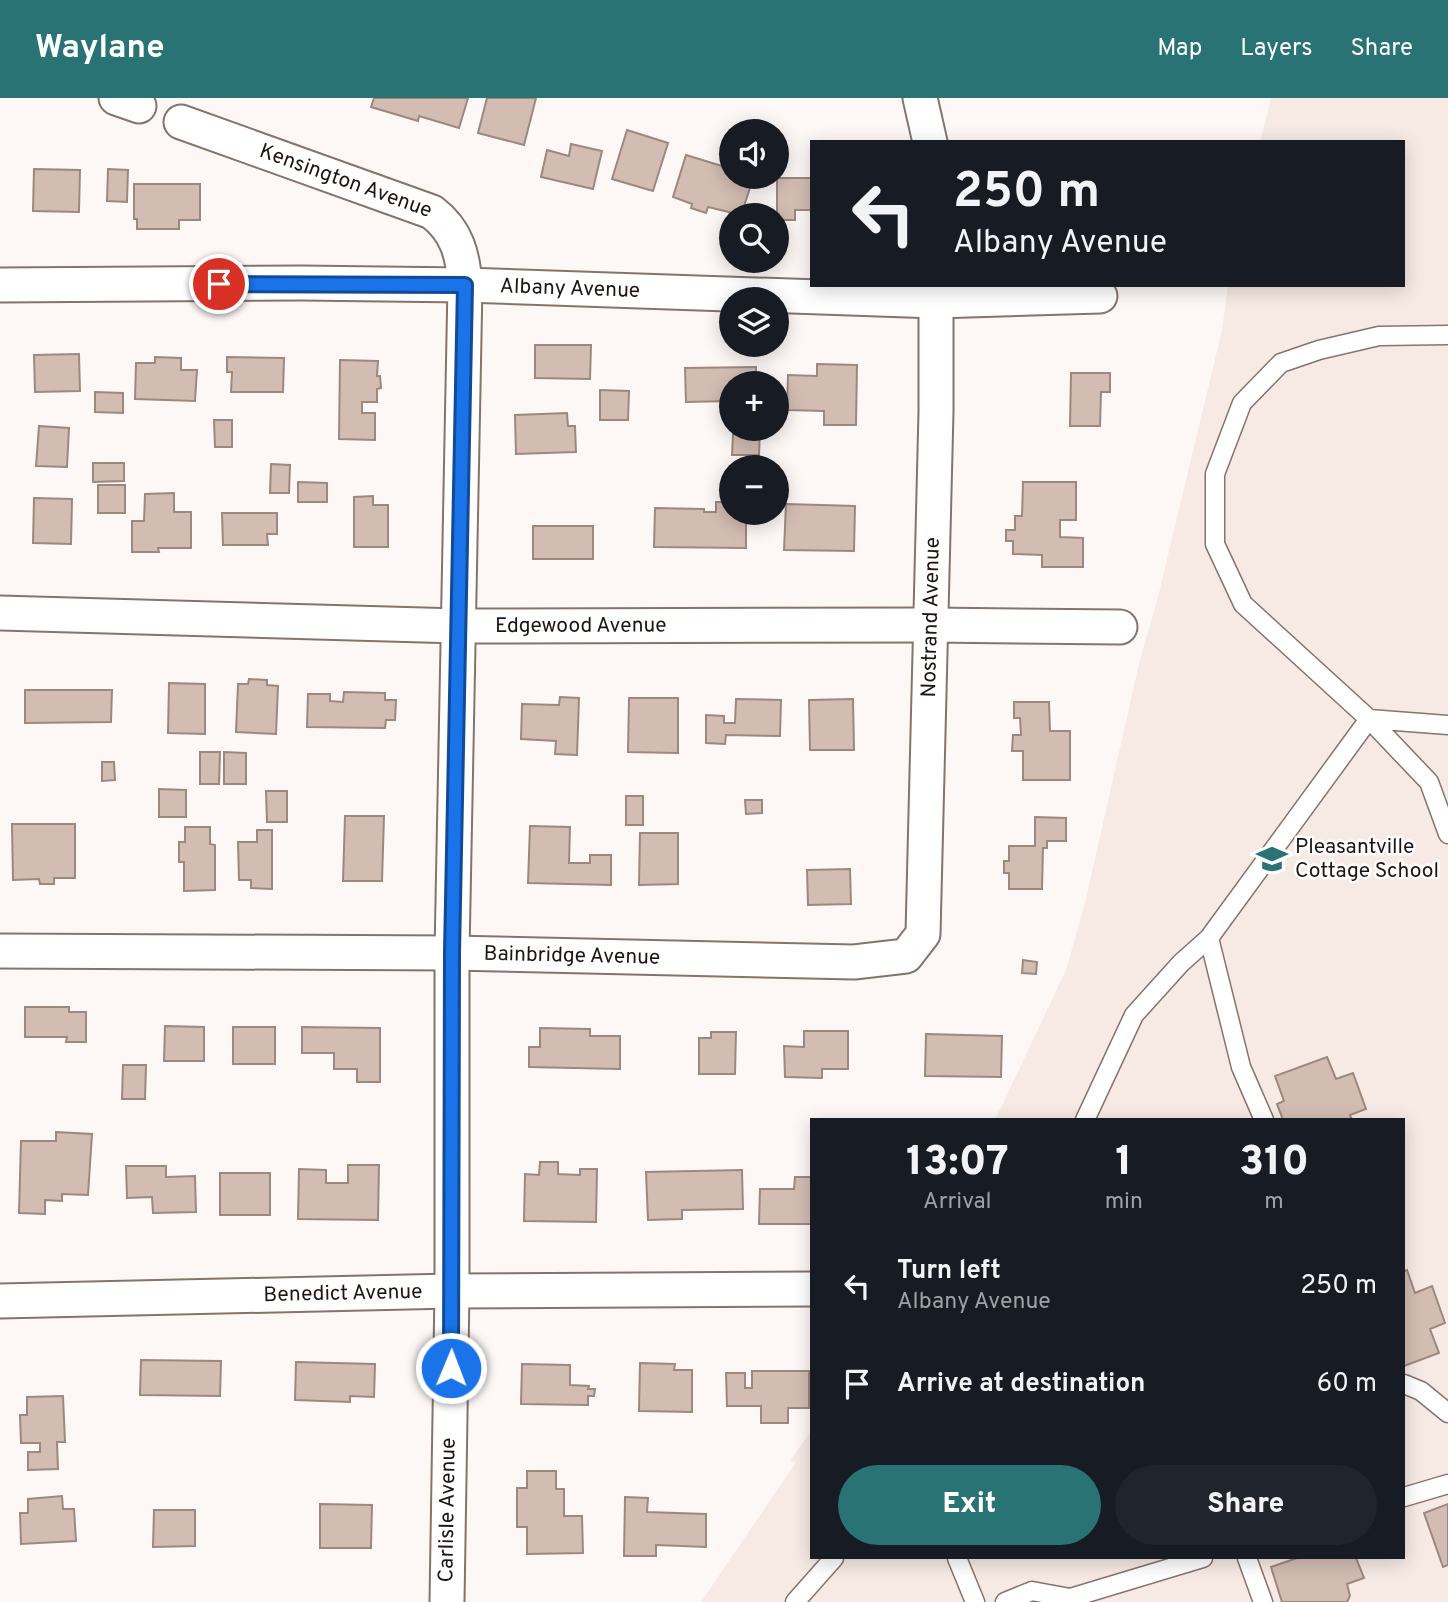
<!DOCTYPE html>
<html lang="en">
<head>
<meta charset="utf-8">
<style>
  body { margin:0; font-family:Overpass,sans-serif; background:#20242c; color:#f1f3f6; height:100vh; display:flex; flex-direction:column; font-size:26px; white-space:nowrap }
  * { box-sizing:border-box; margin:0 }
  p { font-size:23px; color:#9ea1a6 }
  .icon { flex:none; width:38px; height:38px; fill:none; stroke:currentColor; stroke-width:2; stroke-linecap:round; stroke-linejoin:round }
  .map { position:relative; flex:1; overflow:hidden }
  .panel { position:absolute; left:810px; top:1020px; width:595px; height:441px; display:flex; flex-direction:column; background:#171b24; border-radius:0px; box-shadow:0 4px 18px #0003 }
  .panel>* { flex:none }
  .top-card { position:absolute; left:810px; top:42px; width:595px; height:147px; border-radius:0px; box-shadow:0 4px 18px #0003; background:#171b24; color:#f1f3f6; overflow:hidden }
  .fabs { position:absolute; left:719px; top:21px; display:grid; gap:14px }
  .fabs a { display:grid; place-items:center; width:70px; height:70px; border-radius:50%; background:#171b24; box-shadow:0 4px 18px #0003; font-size:35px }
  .pin { position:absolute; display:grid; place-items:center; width:60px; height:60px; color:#fff; margin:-30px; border:4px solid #fff; border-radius:50%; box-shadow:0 2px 7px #0007 }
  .me { position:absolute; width:77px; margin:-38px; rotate:1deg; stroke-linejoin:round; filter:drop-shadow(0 0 5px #0008) }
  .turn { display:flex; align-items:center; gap:24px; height:147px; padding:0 28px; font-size:32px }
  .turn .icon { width:91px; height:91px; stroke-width:2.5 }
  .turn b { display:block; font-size:49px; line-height:60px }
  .eta { display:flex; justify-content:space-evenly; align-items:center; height:119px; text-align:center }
  .eta b { font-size:42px; font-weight:800; line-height:49px }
  .action { display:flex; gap:14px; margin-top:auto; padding:14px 28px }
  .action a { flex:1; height:80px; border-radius:42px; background:#297374; color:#fff; font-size:28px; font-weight:800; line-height:80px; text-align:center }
  .action a+a { background:#20242c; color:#f1f3f6 }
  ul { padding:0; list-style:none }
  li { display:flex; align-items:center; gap:21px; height:98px; padding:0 28px }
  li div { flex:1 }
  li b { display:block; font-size:26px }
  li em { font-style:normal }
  header { display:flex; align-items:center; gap:42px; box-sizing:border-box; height:98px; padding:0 35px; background:#297374; color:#fff }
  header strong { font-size:33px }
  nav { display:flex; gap:38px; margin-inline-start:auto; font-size:24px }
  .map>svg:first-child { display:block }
</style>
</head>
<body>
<header>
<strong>Waylane</strong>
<nav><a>Map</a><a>Layers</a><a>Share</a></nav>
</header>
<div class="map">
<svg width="1448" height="1504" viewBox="0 0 1448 1504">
  <rect width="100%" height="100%" fill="#fdf8f6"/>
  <path fill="#f7eae5" d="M1271,0h177v1504h-747l95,-140 -6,-1 22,-32v129h592v-438h-409l71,-150 19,-67 54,-239 19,-67 64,-267 6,-45h176v-143h-144z"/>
  <path fill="#d3bdb3" stroke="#9c887f" stroke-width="2" d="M374,0h94l-9,30 -40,-12 -1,5 -47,-14z
    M487,0h49l-12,47 -46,-12z
    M627,32l41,13 -15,48 -41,-12z
    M571,46l31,7 -9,38 -52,-12 6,-27 22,6z
    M686,57l46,14v8h5l-1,3 15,5 -10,30 -33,-8 -2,6 -15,-5 1,-4 -19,-7z
    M34,71l46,1 -1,42 -46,-1z
    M108,71l20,1 -1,32 -20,-1z
    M777,80h35v32h-17v10h-18z
    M134,86h66v36h-21v9h-42v-10h-3z
    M535,247h56l-1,34 -55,-1z
    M79,256l1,37 -45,1 -1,-37z
    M155,259l26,1v12h16l-2,31 -60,-2 1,-36h19z
    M227,259l57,1 -1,34h-52l1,-20h-5z
    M340,262l38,1 -1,15h3l1,12 -4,1v13h-15v11h13v27l-36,-1z
    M817,266l40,1 -1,60h-32v-14l-37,-1 1,-35 29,1z
    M756,269v16h-24v18l-46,1 -1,-34z
    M1071,275h39v19h-9l-1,34h-30z
    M600,292l29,1 -1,29h-28z
    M95,294l28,1v20l-28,-1z
    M567,315l1,13h7l1,26 -60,2 -1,-39z
    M214,322h18v27h-17z
    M39,328l30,2 -2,39 -31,-1z
    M741,331h19l-1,26h-27l1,-21h8z
    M93,365h31v18l-31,1z
    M271,366l19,1 -1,28h-19z
    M298,384l29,1v19h-29z
    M1023,384h53v38h-16v17l23,1v29h-41v-12l-29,-1v-13h-7v-11h9v-14h7z
    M98,387h27v28h-27z
    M174,395v19h17v36h-33l1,4h-27v-31h12l1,-27z
    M373,398v9h15v42h-34v-50z
    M34,400l38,1 -1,45 -38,-1z
    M716,404h16v11h14v35l-92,-1 1,-39 49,1v3h12z
    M786,406l69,2 -1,45 -70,-1z
    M222,415h55v21h-10l1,11h-45z
    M533,428h60v33h-60z
    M249,581l18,1v5l11,1 -2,48 -40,-2 2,-48h10z
    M169,585l36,1v50l-37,-1z
    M25,592h87l-1,32 -86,1z
    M344,594l41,1v7h11l-1,20h-9l-1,8 -78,-1 1,-33h22v7l13,1z
    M560,599l19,1 -2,57 -22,-1 1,-13 -35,-2 1,-35 37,1z
    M629,600h49v55l-50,-1z
    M736,601l45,1 -1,36 -54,-1 -1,9 -19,-1v-28l18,1v7h11z
    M853,601l1,51h-44l-1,-50z
    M1014,604h35l1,29h20v49h-47v-29h-11l1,-16h8l-1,-17h-6z
    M200,654h20l-1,32h-19z
    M224,654l22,1v31h-22z
    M102,664h12l1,18 -13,1z
    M159,691l27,1v27h-27z
    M266,693h21v31h-20z
    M626,698h17v29h-17z
    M745,702h17v13l-16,1z
    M345,718h39l-2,65h-39z
    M1035,719l31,1v23h-19v7h-4l-1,41h-33v-16h-5v-12h5v-15h26z
    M12,726h63v54h-21v6h-14l-1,-5 -26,1z
    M530,728l40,1 -1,36h21v-8h21v30l-83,-2z
    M185,729h25v17l5,1v45l-31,1v-29h-5v-20h6z
    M257,732h15v59l-21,-1v-8h-12l-1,-38h19z
    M640,735h38v51l-39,1z
    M850,771l1,35 -43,1 -1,-35z
    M1023,862l14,2 -1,12 -14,-1z
    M25,909h44v5h17v30h-20l1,-5h-42z
    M165,928l39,1v34h-40z
    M233,929h42v37h-42z
    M302,929l78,1v54h-23v-13h-23v-16h-32z
    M540,930l50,1v7h30v33l-91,-2v-20h11z
    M804,933h44v38h-26v9l-37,-1 -1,-31 20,1z
    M711,934h25l-1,42h-36v-36h12z
    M926,936l76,2 -1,41 -76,-1z
    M1327,959l9,22 17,-6 13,36 -16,6 2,5h-69l-6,-16 7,-3 -9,-25z
    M123,967h23l-1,34h-23z
    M56,1034l36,2 -4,61 -26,-1v7l-17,-1v14l-26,-1 2,-72h35z
    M540,1064h18v12l22,1v-6h17l-1,53 -72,-1 1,-47 14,1z
    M348,1067h31l-1,55 -80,-1 1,-50 27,1v13h22z
    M126,1068h40v11l29,-1 1,36 -43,1 -1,-16 -25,1z
    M742,1072l1,39 -61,1v9l-34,1 -2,-48z
    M220,1075h50v42h-50z
    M795,1079h17v47h-53l1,-35h34z
    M1407,1172l8,23 17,-7 13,37 -15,6 9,24 -35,13v-95z
    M141,1262l80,1 -1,35 -80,-1z
    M296,1264l79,2 -1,33 -24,-1v6l-55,-2z
    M640,1265l35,1 -1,6h18v42l-53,-1z
    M522,1266l48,1v20l19,1 -1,3h7l-1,7h-6v9l-67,-1z
    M752,1273h57v37h-21v15h-27v-17h-34l-1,-33h19v15h7z
    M63,1298l2,46h-8l1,27 -30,1v-18h12v-9h-19l-1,-28h7v-18z
    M527,1373h29v18h8v27h18l1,37 -56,1v-27h-10v-39h10z
    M62,1398l1,13h11l2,32 -55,3 -1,-31h8v-14z
    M625,1399l23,1 -1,14 59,2v33l-50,-2v11h-32z
    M320,1406l52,1 -1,43h-51z
    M1448,1406v61l-5,2 -19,-54z
    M154,1412h41v36l-42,1z
    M1297,1460h59l8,20 -17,6 3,12 -3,6h-65l-11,-35z"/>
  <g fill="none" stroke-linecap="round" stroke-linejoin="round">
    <defs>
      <path id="lane" d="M1448,237l-69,1 -60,14 -38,13 -39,40 -27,71v70l28,60 126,115 60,63 19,52
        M1209,840l32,129 23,53
        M1085,1022l49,-105 47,-52 28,-25 160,-219 79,6
        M1404,1286l17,7 27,22
        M1404,1399l44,-13
        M957,1460l18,44
        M1247,1460l16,44
        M795,1504l39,-44
        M1005,1504l27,-11 38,7 133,-40"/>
      <g id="street">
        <path d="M116,0l23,8"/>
        <path d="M920,0l10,44"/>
        <path id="s1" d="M181,24l251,90c25,19 31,43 33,73l-13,668v338l-5,311"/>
        <path id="s2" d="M0,187l301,-2 164,2 471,16 164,-5"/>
        <path id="s3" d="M0,515l459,13 471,-1 190,2"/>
        <path id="s4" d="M0,853l452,2 402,9 52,-6 17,-22 13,-522v-111"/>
        <path id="s5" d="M0,1203l452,-10 360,-2"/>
      </g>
    </defs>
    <use href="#lane" stroke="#86736a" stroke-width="21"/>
    <use href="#street" stroke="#86736a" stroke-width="37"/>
    <use href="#lane" stroke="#fff" stroke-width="18"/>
    <use href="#street" stroke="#fff" stroke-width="33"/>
  </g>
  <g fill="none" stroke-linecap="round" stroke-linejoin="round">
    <defs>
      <path id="route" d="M219,186l246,1 -13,668 -1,415"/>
    </defs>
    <use href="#route" stroke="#114b97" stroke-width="18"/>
    <use href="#route" stroke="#1a73e8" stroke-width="12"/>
  </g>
  <defs>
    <symbol id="school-bare" viewBox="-9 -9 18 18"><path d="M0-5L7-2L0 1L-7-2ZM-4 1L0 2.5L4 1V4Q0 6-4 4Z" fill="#297374" stroke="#fff" stroke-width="2.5" paint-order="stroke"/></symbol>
  </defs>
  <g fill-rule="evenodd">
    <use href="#school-bare" x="1250" y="739" width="44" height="44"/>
  </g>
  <g text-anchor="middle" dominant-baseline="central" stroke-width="5" stroke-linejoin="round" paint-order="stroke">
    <g font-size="21" fill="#1d1512" stroke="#fff">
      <text stroke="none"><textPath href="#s1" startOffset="175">Kensington Avenue</textPath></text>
      <text stroke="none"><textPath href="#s2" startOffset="570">Albany Avenue</textPath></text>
      <text stroke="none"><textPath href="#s4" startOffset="1251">Nostrand Avenue</textPath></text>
      <text stroke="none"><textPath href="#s3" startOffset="581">Edgewood Avenue</textPath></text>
      <text stroke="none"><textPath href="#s4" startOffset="572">Bainbridge Avenue</textPath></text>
      <text stroke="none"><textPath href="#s5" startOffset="343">Benedict Avenue</textPath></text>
      <text transform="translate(448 1412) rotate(-89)">Carlisle Avenue</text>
    </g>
    <g font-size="21" fill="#1d1512" stroke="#fff" text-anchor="start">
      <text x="1295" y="749">Pleasantville<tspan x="1295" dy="24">Cottage School</tspan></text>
    </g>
  </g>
</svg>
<div class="fabs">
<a><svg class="icon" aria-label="sound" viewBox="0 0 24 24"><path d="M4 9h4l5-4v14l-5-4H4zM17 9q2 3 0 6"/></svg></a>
<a><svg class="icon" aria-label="search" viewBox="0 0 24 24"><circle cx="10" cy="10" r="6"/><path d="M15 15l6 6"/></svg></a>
<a><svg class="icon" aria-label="layers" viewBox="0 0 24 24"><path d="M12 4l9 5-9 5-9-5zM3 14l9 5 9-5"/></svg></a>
<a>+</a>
<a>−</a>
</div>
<div class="pin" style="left:219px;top:186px;background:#d93025"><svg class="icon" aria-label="arrive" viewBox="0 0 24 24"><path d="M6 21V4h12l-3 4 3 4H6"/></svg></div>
<svg class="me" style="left:451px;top:1270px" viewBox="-20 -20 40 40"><circle r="17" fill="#1a73e8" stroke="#fff" stroke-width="3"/><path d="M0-11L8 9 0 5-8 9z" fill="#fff"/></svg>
<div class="top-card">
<div class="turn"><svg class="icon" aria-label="left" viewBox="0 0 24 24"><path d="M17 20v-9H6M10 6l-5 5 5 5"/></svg><div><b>250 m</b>Albany Avenue</div></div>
</div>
<section class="panel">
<div class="eta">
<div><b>13:07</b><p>Arrival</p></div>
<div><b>1</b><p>min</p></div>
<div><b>310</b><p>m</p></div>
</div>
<ul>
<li><svg class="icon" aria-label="left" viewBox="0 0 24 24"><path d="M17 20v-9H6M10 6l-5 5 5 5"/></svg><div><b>Turn left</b><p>Albany Avenue</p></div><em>250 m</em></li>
<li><svg class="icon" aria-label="arrive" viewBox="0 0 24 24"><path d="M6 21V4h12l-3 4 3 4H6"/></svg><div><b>Arrive at destination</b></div><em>60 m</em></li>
</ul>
<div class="action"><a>Exit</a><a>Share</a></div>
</section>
</div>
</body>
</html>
